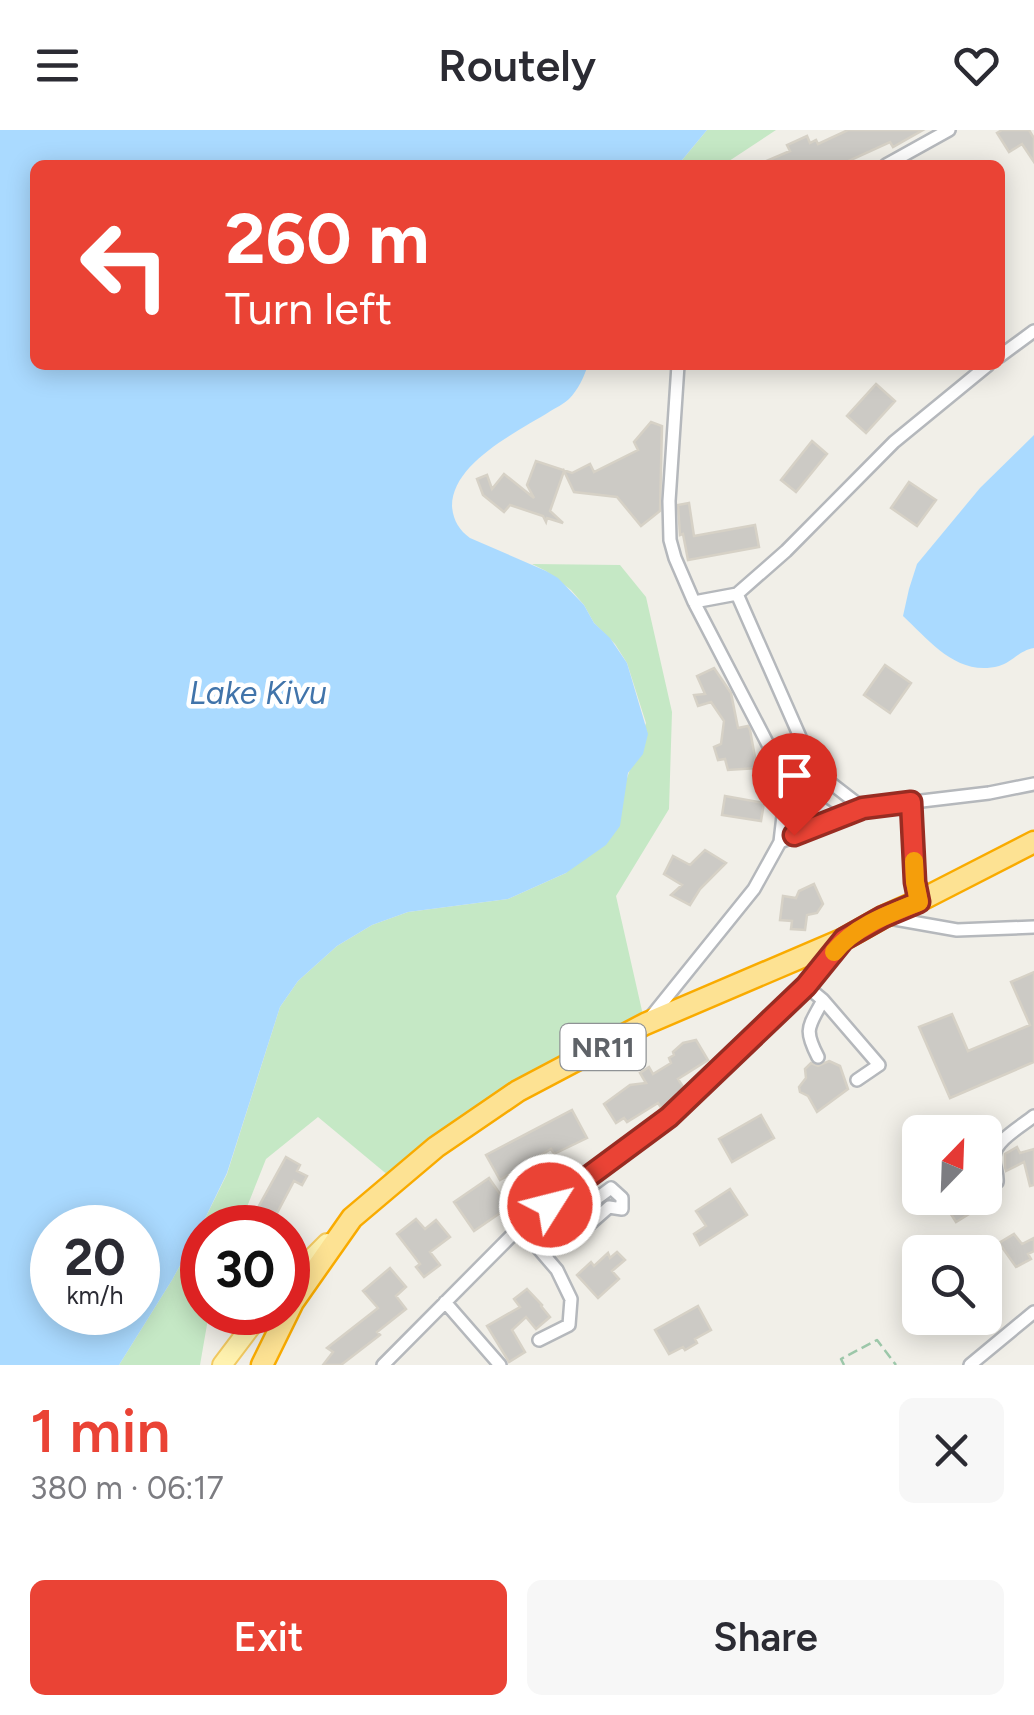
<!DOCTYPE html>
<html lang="en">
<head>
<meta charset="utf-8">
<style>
  body { margin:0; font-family:Figtree,sans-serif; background:#f7f7f7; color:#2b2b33; height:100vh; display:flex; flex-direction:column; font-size:38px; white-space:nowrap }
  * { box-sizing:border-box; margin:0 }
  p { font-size:32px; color:#7c7c81 }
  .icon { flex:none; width:55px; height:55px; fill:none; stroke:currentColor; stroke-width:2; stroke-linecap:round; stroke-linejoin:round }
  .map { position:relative; height:1235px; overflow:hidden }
  .side { display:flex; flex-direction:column; background:#fff; flex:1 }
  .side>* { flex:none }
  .hud { position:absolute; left:30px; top:30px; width:975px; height:210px; border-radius:15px; box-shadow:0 5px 25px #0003; background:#ea4335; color:#fff; overflow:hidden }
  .needle { width:65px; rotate:23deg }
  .controls { position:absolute; left:902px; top:985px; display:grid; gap:20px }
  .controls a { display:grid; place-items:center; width:100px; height:100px; border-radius:15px; background:#fff; box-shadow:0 5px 25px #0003; font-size:50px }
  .speed { position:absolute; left:30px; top:1075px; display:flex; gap:20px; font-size:50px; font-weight:700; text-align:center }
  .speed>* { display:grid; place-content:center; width:130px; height:130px; border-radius:50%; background:#fff; box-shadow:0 5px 25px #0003; line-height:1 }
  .speed small { font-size:25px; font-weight:400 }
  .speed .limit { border:15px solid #d22; background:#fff; color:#111 }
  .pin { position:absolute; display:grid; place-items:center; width:85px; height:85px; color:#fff; margin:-102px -42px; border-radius:50% 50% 50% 0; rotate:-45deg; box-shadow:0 0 10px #0007 }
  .pin .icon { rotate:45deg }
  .me { position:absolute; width:110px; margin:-55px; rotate:54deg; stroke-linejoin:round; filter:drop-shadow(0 0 8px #0008) }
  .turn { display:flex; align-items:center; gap:35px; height:210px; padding:0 30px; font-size:45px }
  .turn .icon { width:130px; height:130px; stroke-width:2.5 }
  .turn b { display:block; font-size:70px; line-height:85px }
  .round { display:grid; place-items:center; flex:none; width:105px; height:105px; border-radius:15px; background:#f7f7f7 }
  .overview { display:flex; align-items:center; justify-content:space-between; height:170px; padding:0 30px }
  h1 { font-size:60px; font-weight:600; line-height:75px; color:#ea4335 }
  .button { display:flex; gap:20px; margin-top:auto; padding:20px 30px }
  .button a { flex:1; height:115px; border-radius:15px; background:#ea4335; color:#fff; font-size:40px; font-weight:600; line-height:115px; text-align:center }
  .button a+a { background:#f7f7f7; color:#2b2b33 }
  header { display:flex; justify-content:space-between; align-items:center; height:130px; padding:0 30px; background:#fff; font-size:45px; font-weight:600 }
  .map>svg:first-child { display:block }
</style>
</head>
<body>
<header><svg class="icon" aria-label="menu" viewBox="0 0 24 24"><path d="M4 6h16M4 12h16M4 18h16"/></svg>Routely<svg class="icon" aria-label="heart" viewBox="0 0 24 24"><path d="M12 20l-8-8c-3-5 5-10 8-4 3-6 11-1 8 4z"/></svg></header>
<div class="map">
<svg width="1034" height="1235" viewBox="0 0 1034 1235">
  <rect width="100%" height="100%" fill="#f1efe8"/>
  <path fill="#c5e8c5" d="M707,0h69l-53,35h-45z
    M532,434l88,1 26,32 26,115 -3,97 -53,87 29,128 -127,67 -123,90 -77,-64 -52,42 -27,68 -37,1v84l7,1 -9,52h-81l53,-85 27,-49 28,-57 53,-167 18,-26 39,-35 35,-21 36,-13 100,-13 58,-26 60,-92 20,-58 -19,-60 -12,-19 -21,-21 -10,-18 -13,-15 -25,-19z"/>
  <path fill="#aadaff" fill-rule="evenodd" d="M0,0h707l-29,35h-643v200h553c-4,12 -10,25 -19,34 -5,5 -14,9 -20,13 -32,20 -97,51 -97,94 1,14 7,24 18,32l76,33 12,7 26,27 10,18 16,15 17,25 21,71 -5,20 -15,19 -8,53 -14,19 -40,28 -58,26 -100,13 -36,13 -35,21 -39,35 -18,26 -53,166 -28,58 -27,49 -53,85h-119zM52,1098h86v84h-86z
    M1034,305v213c-14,2 -22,14 -35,18 -42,11 -69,-25 -96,-50l6,-27 8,-25 63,-76z"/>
  <path fill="#cccac5" stroke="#d6d1c6" stroke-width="2.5" d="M848,0h75l-30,17 -3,-5 -50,23h-83l33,-14 -3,-6 20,-9 3,7 6,-3 2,4z
    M1002,0h27l5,8v24l-12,-18 -13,8 -12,-19z
    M876,254l19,17 -29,32 -19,-17z
    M651,292l11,4 -2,85 -19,15 -24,-29 -43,-5 -10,-21 -14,40 13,12 -16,-5 -1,4 -3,-6 -33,-11 -6,7 -21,-17 -6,-16 10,-4 5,14 12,-15 30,24 -7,-13 9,-24 36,12 18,-9 4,8 44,-22 -4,-8z
    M812,311l15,13 -31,38 -15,-12z
    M909,352l27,18 -19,26 -26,-18z
    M689,373l5,33 61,-11 4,22 -71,13 -5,-26 -3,1 -2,-30z
    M885,535l26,18 -21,30 -26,-18z
    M714,538l17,25 7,35 10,-2 2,4 7,38 -29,2 -3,-11 -7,1 -4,-13 7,-3 3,-23 -13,-19 -13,4 -4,-11 11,-1 -8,-18z
    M725,666l39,7 -3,18 -39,-6z
    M705,720l21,13 -26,26 -10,16 -19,-10 11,-10 -18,-11 9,-18 17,9z
    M814,754l9,20 -6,9 -10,2 -2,15 -14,-1 1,-8 -12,-1 3,-24 13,2 3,-7z
    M1034,842v90l-84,36 -31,-71 33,-13 16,37 62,-26 -19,-43z
    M696,910l12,20 -30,19 7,11 -23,19 -4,-6 -31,19 -3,-4 -8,5 -12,-19 26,-19 16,-2 -6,-10 9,-6 4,7 18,-11 -2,-5 5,-3 -1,-3 10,-9z
    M829,931l11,5 8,23 -31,23 -9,-16 -8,-4 -1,-5 7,-9 -1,-9 6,-6 7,3z
    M572,980l15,28 -33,16 -3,-5 -51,31 -14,-25z
    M761,985l13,23 -42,24 -13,-23z
    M1017,1017l3,6 14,-4v36l-4,1 -6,-24 -18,9 -1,-4v-13z
    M286,1027l14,8 -3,6 10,5 -5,9 -8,-4 -18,34 -3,-1 -7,14h-11l-10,-6 6,-11 4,2z
    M489,1048l20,29 -35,24 -20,-29z
    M730,1059l17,26 -47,30 -6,-11 12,-8 -10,-15z
    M959,1068h36l-39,24 -9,-14 14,-7z
    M416,1089l9,10 11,-9 14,17 -20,15 10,13 -16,12 -8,-10 4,-3 -23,-30z
    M1014,1104l8,10 12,-6v13l-6,3 3,5 -15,8 -17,-24z
    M617,1122l8,8 -13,11 7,8 -21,19 -21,-23 14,-13 3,4 14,-13 2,5z
    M390,1138l16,19 -10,9 10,13 -29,23 3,3 -39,30h-18l10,-13 -6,-4 5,-4 46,-36 -15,-17z
    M527,1159l15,16 -1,1 9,11 -14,12 -10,-12 -14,13 13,22 -16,10 -22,-36 33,-19 -6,-8z
    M698,1176l13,24 -16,9 2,4 -12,7 -2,-3 -14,7 -14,-24z"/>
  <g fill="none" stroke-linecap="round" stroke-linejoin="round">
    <defs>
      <path id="street" d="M886,35l63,-35
        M1000,226l34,-25
        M678,235l-9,136 1,39 5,18 19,44 93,179 20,18 30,20
        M737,464l78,177 48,37
        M694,472l43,-8 49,-43 108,-109 94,-77
        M911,672l4,80 4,19
        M794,705l21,-64
        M780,712l83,-34 126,-15 45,-9
        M889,788l68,12 77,-3
        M806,856l17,14c-14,27 -20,28 -5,57
        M823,870l56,65 -22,15
        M650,888l104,-129 26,-47 7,-61
        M997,1052c1,-9 -4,-16 -3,-25 0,-16 28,-31 40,-41
        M520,1097l37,43 14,29 -2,26 -30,15
        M535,1114l76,-56 11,10v11l-13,-2 -34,30
        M445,1172l55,63
        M383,1235l137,-138 149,-110 62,-57 75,-74 32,-40
        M970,1235l64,-53"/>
      <path id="primary" d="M288,1152l39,-39
        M222,1235l40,-53"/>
      <path id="highway" d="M262,1235l31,-63 59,-84 84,-71 82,-56 127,-67 199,-85 39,-22 36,-16 115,-59"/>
    </defs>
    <use href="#street" stroke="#b5b8bc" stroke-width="16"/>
    <use href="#primary" stroke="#f2c960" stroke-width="22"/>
    <use href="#highway" stroke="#f9ab00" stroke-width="25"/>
    <path stroke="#9cc7a9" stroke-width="2.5" stroke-dasharray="10 5" stroke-linecap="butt" d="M844,1235l-3,-6 36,-19 19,25"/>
    <use href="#street" stroke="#fff" stroke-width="11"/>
    <use href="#primary" stroke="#fff2af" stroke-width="18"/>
    <use href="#highway" stroke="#fde293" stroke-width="20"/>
  </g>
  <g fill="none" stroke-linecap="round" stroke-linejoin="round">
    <defs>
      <path id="route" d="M550,1075l119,-88 137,-131 38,-47 39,-22 36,-15 -4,-20 -4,-80 -48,6 -69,27"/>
    </defs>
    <use href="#route" stroke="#982c22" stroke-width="25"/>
    <use href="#route" stroke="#ea4335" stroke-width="18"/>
    <path stroke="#f59e0b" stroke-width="18" d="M834,822c21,-26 55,-38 85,-50l-4,-20 -1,-21"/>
  </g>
  <g text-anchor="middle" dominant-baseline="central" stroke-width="9" stroke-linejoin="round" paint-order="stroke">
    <rect fill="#fff" stroke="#8f9295" stroke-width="2.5" x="560.5" y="894" width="85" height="46" rx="8"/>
    <g font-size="28" font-weight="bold" fill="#5f6368">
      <text x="603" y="917">NR11</text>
    </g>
    <g font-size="32" font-style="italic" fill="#4174aa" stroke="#fff">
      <text x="258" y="563">Lake Kivu</text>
    </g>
  </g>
</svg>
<div class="controls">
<a><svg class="needle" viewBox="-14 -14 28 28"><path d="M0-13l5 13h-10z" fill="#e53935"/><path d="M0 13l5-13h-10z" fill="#7c7c81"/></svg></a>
<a><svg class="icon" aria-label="search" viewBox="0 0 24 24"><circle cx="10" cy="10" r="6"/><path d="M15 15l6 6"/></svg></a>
</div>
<div class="speed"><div>20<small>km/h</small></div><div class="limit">30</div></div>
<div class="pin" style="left:794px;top:705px;background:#d93025"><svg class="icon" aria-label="arrive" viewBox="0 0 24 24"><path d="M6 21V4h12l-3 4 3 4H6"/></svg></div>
<svg class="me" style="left:550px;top:1075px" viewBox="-20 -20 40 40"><circle r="17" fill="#ea4335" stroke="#fff" stroke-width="3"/><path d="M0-11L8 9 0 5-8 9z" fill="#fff"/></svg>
<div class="hud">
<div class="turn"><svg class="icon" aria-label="left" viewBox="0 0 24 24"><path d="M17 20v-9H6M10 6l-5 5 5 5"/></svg><div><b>260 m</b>Turn left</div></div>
</div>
</div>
<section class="side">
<div class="overview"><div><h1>1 min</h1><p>380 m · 06:17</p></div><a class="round"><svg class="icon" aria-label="close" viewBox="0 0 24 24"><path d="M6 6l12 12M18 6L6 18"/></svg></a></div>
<div class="button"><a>Exit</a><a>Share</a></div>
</section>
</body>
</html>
